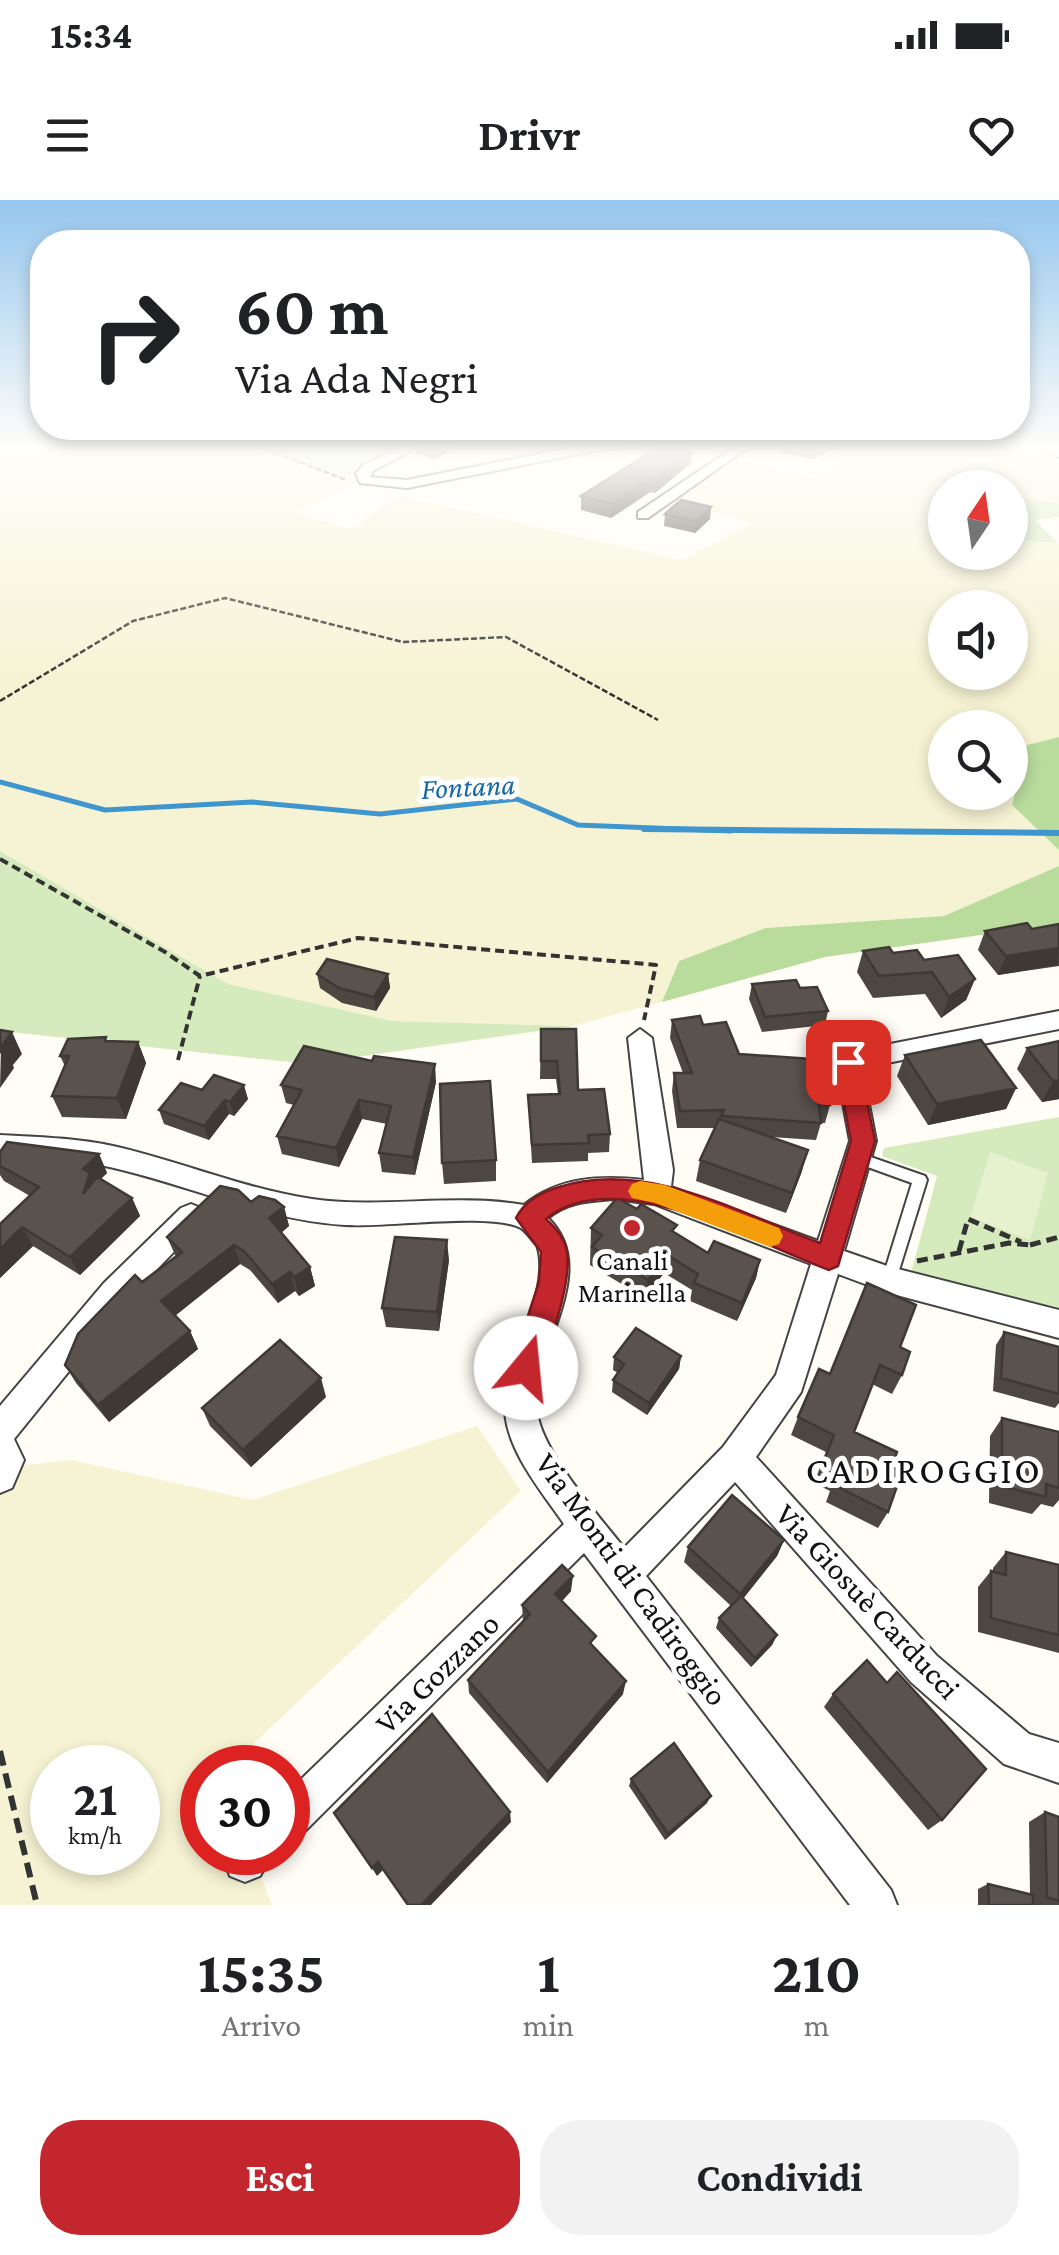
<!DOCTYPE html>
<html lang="it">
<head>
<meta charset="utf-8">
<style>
  body { margin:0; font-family:"Crimson Pro",serif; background:#f2f2f2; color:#202124; height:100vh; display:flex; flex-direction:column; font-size:38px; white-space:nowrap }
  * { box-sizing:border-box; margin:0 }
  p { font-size:32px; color:#757577 }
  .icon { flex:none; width:55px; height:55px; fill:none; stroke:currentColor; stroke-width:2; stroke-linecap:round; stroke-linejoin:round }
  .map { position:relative; height:1705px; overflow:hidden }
  .drawer { display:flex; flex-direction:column; background:#fff; flex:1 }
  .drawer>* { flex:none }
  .guide { position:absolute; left:30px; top:30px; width:1000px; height:210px; border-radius:40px; box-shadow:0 5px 15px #0003; background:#fff; color:#202124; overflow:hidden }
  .needle { width:65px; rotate:13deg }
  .tools { position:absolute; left:928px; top:270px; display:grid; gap:20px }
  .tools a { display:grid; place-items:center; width:100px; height:100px; border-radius:50%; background:#fff; box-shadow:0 5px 15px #0003; font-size:50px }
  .speed { position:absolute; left:30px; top:1545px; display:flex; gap:20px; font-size:50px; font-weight:700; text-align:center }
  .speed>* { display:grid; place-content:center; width:130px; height:130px; border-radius:50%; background:#fff; box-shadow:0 5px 15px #0003; line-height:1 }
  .speed small { font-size:25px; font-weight:400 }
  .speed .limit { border:15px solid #d22; background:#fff; color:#111 }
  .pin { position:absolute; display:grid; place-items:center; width:85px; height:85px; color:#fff; margin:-42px; border-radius:20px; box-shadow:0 5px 15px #0006 }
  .me { position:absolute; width:110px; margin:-55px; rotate:17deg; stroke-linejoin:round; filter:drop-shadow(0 0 8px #0008) }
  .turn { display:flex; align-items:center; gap:35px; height:210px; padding:0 40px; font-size:45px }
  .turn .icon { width:130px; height:130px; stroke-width:2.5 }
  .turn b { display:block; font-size:70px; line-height:85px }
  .eta { display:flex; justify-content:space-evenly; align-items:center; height:170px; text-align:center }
  .eta b { font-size:60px; font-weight:700; line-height:70px }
  .button { display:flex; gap:20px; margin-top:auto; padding:20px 40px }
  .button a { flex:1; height:115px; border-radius:40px; background:#c4262e; color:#fff; font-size:40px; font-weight:700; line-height:115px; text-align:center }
  .button a+a { background:#f2f2f2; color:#202124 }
  .status { display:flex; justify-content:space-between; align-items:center; height:70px; padding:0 50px; background:#fff; direction:ltr }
  .status svg { height:28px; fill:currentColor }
  header { display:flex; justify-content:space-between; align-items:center; height:130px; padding:0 40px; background:#fff; font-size:45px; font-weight:700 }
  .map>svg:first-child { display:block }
</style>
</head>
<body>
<div class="status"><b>15:34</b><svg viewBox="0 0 49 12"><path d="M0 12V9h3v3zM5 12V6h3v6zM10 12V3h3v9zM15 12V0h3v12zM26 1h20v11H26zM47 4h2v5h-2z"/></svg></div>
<header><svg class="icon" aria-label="menu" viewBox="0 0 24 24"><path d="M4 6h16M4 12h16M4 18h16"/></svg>Drivr<svg class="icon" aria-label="heart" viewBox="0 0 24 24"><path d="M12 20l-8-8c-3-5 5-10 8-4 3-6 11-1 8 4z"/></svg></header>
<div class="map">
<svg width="1059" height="1705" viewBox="0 0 1059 1705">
  <rect width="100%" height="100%" fill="#fffdf5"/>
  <path fill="#f6f3d4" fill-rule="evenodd" d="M0,244h262l70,30h26v9l-64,29 56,17 50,-33 282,64 70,-37 -81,-22 65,-42 83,20 35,-35h179l26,19v40l-49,-5v-10h-65v64h65v-12l49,4v193l-32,8 -15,60 47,45v16l-115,50 -179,12 -86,33 -17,41 -89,24 -181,-5 -164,-37 -228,-133zM945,408h65v64h-65zM945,528h65v64h-65z
    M477,1226l44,65 -292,276 -27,1v84l50,1 20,52h-272v-437l71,-8 182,40zM52,1568h86v84h-86z"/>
  <path fill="#d5ebbd" d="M262,244h118l16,6 -38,20v4c-34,4 -66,-17 -96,-30z
    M1010,298l49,5v14l-24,3 23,23 -48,-3z
    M0,651l228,133 164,37 181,5 -265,38 -308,-33z
    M1059,917v192l-148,-36 26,-97 -55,-20 2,-8z"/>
  <path fill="#b9dc9c" d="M1059,537v113l-47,-45 15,-60z
    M1059,666v58l-234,33 -163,45 17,-41 86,-33 179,-12z"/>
  <path fill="#e6f2cf" d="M990,952l58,21 -18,67 -60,-23z"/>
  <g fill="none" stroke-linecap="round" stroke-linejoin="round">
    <path stroke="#3f96cf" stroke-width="5" d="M0,582l105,28 147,-8 128,12 137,-15 61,26 153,6"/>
    <path stroke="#3f96cf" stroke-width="6" d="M644,629l415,4"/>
    <defs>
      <path id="service" d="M859,953l66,23 2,4 -31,100 -2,5 -5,1 -5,-1 -2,-5 30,-97 -58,-21 -2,-4 2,-4z"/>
      <path id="minor" d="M408,244h16l-51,27 -3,6 37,3 182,-36h60l-60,8 -182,36 -47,-5 -4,-9 7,-9z
        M739,244h14l-105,74h-10v-6z
        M1037,244l22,4v9l-20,-10z
        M1059,811v18l-197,39 14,73 -32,110 46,16 169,43v28l-170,-45 -51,-19 -37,118 -45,65 181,199 92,78 30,9v40l-55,-19 -93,-82 -176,-200 -89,94 245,314 6,15h-47l-266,-352 -282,281 -14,6v-48l276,-268c-22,-32 -58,-74 -59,-115 0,-51 48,-119 32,-164 -5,-5 -11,-14 -16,-17 -32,-16 -136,0 -176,-3 -80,-5 -154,-39 -231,-57 -37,-9 -75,-10 -114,-11v-22c38,2 76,3 113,11 67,15 131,43 199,53 70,10 142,-6 212,6 34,-28 77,-30 120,-25l-16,-142 12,-9 12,9 21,132 -2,17 147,54 32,-100 -15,-80 4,-7zM614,999l40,5 157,60 -35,111 -53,72 -99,101c-25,-32 -83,-97 -87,-137 -5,-63 65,-140 11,-193 19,-16 41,-17 66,-19z
        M191,1004l10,4 4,8 -4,8 -76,78 -111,137 10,21 -12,28 -12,5v-87l104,-123 77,-75z
        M228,1652h46l-14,24 -15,6 -15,-6 -6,-15z"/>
    </defs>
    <use href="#service" stroke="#444" stroke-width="4"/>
    <use href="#minor" stroke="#444" stroke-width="4"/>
    <path stroke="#333" stroke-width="2.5" stroke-dasharray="6 2.5" stroke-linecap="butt" d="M252,244l94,36
      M0,248l19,-4
      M0,501l133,-80 92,-23 178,44 103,-5 152,83"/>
    <path stroke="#333" stroke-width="4" stroke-dasharray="9 5" stroke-linecap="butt" d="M0,659l165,93 35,24 158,-38 298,27 -12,55
      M178,860l22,-84"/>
    <path stroke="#333" stroke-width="5" stroke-dasharray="11 6" stroke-linecap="butt" d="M1030,1045l29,-8
      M959,1051l9,-32 53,23
      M917,1061l92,-18 21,2"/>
    <path stroke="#333" stroke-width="6" stroke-dasharray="15 8" stroke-linecap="butt" d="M0,1551l37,154"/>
    <use href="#service" fill="#fff" fill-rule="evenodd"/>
    <use href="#minor" fill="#fff" fill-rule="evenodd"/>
  </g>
  <path fill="#4d4742" d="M415,244h46l-27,16 -18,-7z
    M782,244h58l-26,15 -34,-6z
    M693,249l-2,14 -36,30 -5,-1 -39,26 -30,-8v-14z
    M711,307l-1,12 -15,14 -31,-7 1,-12z
    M1059,724v42l-61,9 -20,-25 7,-19 47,-2z
    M863,751l30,2 31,7 51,19 -9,21 -25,18 -16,-24 -52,4 -16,-26z
    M317,774h71l2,14 -14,23 -34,-8 -22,-15z
    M752,784l48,4 28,23 -3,14 -63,7 -13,-33z
    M672,820l31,5 36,29 73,17 18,34 -5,18h-4l-5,17 -45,-3 31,34 -16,42 -90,-32 4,-21 15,-32h-38l-5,-37 2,-18h9l-13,-35z
    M541,829l37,61 32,44 -1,18 -21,1v8l-56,2 -4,-68 30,-1 -2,-15h-16z
    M107,841l31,1 8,21 -20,56 -64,-2 -10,-21 13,-30 -5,-10z
    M1059,841v58l-17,3 -25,-33 10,-21z
    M905,855l111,33 -10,21 -78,16 -31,-49z
    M436,882l-21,93 -33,-3 -3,-19 8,-29 -25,-5 -23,48 -57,-13 -5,-18 17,-31 -8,-2 -5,-18z
    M202,890l46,9 -14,17 -5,-2 -20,26 -45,-16 -5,-14z
    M0,952l99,2 8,19 -6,6 31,19 8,18 -60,59 -47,-29 -33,32v-54l30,-28 -26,-15 -4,-6z
    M496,960v21l-52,3 -2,-21z
    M251,1002l33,5 5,19 -8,7 29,34 5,19 -16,10 -4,-5 -17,12 -28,-33 -10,-6 -65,51 15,16 8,18 -89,73 -33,-39 -11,-18 77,-83 34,-25 -9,-20z
    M591,1028l85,6 32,19 52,7 -4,18 -19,43 -47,-20 2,-11 -28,-17 -19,25 -55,-33z
    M449,1060l-10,71 -53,-4 -4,-19z
    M1004,1132l55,15v56l-4,5 -62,-17 3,-46z
    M900,1147l2,28 -10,19 -20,-10 -18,48 38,35 -4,45 -10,16 -52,-26 4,-11 -16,-8 12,-31 -35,-17 7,-18 32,-43z
    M681,1156l-2,13 -32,46 -35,-23 1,-12 5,-7 -5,-3 1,-13z
    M326,1197l-75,70 -41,-41 -8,-18z
    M1002,1218l57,14v68l-6,7 -12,-3 -9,10 -43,-11 1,-67z
    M784,1340l-7,16 -34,42 34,37 -5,10 -21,22 -35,-39 3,-10 12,-12 -47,-44 4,-15z
    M1006,1352l53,13v88l-81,-21v-45l13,-16 2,1v-4z
    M571,1391l-9,10 61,93 -76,89 -78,-90 -1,-13 55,-59 -1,-16z
    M833,1494l109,126 -14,10 -104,-123z
    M631,1579l76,24 -42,37 -36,-54z
    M1045,1612l14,5v88h-81v-16l10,-5 42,10 -1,-72z"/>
  <path fill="#3f3936" d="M441,244h20l-27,16 -1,-11z
    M817,244h23l-26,15z
    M693,249l-2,14 -36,30 1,-14z
    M651,278l-1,14 -39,26 1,-14z
    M711,307l-1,12 -15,14 1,-12z
    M1059,748l-1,17 -60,10 8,-19z
    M388,774l2,14 -14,23 -2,-14z
    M975,779l-9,21 -25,18 8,-21z
    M12,832l10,22 -9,11 1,3 -14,20 1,-41z
    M138,842l8,21 -20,56 -9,-21z
    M435,864l1,18 -21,93 -2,-18z
    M1059,880v19l-17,3 11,-21z
    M244,885l4,14 -14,17 -4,-14z
    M1016,888l-10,21 -78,16 9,-21z
    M225,900l4,14 -20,26 -5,-14z
    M359,900l3,19 -23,48 -3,-19z
    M808,950l-6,21 -16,42 6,-20z
    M99,954l8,19 -24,21v-25z
    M132,998l8,18 -60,59 -10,-18z
    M284,1007l5,19 -14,12 -6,-20z
    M22,1027l11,19 -33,32v-29z
    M447,1040l2,20 -10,71 -2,-19z
    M234,1045l6,19 -70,56 -9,-19z
    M667,1055l-3,18 -19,25 3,-18z
    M760,1060l-4,18 -19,43 5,-18z
    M310,1067l5,19 -16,10 -5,-19z
    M290,1072l5,19 -17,12 -6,-19z
    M190,1131l8,18 -89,73 -11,-17z
    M681,1156l-2,13 -32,46 2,-12z
    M321,1178l5,19 -75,70 -8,-17z
    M784,1340l-7,16 -42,53 5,-15z
    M573,1376l-2,15 -16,18v-15z
    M777,1435l-5,10 -21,22 4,-9z
    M626,1481l-3,13 -76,89 1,-11z
    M711,1596l-4,7 -42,37 3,-6z
    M510,1612l1,10 -80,83h-10z
    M378,1662l5,8 -6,6 -5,-8z"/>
  <path fill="#5a524d" stroke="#3f3936" stroke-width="2.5" d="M421,244h20l-8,5z
    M663,244h9l21,5 -37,30 -5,-1 -39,26 -31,-8z
    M681,300l30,7 -15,14 -31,-7z
    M1027,723l5,6 27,-5v24l-53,8 -21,-25z
    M889,747l4,6 24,-3 7,10 34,-5 17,24 -26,18 -17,-25 -53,4 -16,-25z
    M327,759l61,15 -14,23 -35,-9 -22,-14z
    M796,780l4,8 17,-1 11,24 -63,6 -13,-33z
    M700,816l3,9 23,-3 13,32 72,5 1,12 15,1 3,33h-11l2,18 -100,-7 3,-6 -44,1 -6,-38h18l-20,-53z
    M541,829h35l2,61 26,-1 6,45 -22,1 1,8 -57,2 -4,-50 32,-1 -3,-33h-16z
    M0,830l12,2 -11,15h3l-4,5z
    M106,837l-1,4 33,1 -21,56 -65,-2 17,-40h-9l8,-17z
    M981,840l35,48 -79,16 -32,-49z
    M1059,841v39l-6,1 -26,-33z
    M304,846l68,15 2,-5 61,8 -22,93 -34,-4 12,-47 -32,-6 -23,48 -59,-12 25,-46 -21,-5z
    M214,875l30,10 -14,17 -5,-2 -21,26 -45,-16 22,-27 21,7z
    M490,881l6,79 -54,3 -2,-79z
    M719,919l89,31 -16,43 -92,-33z
    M7,942l92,12 -16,15 7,4 -7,21 14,-17 35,21 -62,59 -48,-30 -22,22v-25l39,-37 -39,-21v-14z
    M220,986l18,4 13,12 8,-6 16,4 9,7 -15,11 41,49 -16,10 -4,-5 -18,12 -28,-33 -10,-6 -73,56 29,30 -92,74 -33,-40 13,-31 57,-59 7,7 40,-30 -15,-15z
    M617,998l20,11 4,-5 36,21 -5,6 36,22 6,-12 46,19 -18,43 -48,-20 4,-9 -31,-19 -19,25 -56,-33 10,-12 -11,-7z
    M395,1037l52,3 -10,72 -55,-4z
    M867,1083l49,22 -16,42 10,5 -8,23 -22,-10 -26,67 43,20 -5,15 10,5 -14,40 -54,-27 4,-11 -16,-9 12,-30 -36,-18 21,-48 11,5z
    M636,1128l45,28 -32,47 -36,-23 11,-16 -10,-7z
    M1004,1132l55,15v47l-58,-16z
    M280,1140l41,38 -78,72 -41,-42z
    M1002,1218l57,14v56l-13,-4v13l-44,-11z
    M732,1295l52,45 -44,54 -52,-47z
    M1006,1352l53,13v70l-68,-17v-47l15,4z
    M562,1365l11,11 -18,18 41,42 -6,7 36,38 -78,91 -80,-92 62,-66 -8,-9z
    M741,1396l36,39 -22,23 -36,-40z
    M867,1460l20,23 10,-11 89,97 -44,51 -109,-126z
    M432,1514l78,98 -89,93h-13l-30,-43 -6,6 -38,-55z
    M674,1543l37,53 -43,38 -37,-55z
    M1045,1612l14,5v84l-12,-4z
    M988,1684l45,11v10h-44z"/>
  <linearGradient id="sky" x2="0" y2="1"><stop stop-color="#95c6ee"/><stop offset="0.51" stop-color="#fffefa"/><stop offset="1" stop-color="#fffefa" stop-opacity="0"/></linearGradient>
  <rect width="1059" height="483" fill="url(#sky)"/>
  <path fill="#c4262e" stroke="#7f191e" stroke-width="2.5" d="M848,853l11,9 16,79 -37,125 -9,4c-71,-26 -215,-109 -283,-51 10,9 19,19 21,33 5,31 -18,96 -31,125l-10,4 -10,-4 -5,-9 28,-86 2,-30 -25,-34c8,-16 26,-26 43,-31 88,-28 180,26 261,56l31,-102 -15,-79z"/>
  <path fill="#f59e0b" d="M640,981l25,4 114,43 4,8 -4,8 -9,3 -115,-44 -23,-5 -4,-7 4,-7z"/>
  <circle fill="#c4262e" stroke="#fff" stroke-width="4" cx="632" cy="1028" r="10"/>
  <g text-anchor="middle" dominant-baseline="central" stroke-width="10" stroke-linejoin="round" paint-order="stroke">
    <g font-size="28" fill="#111" stroke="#fff">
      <text x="632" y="1060">Canali<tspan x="632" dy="32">Marinella</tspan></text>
    </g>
    <g font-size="30" font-style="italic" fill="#1768a6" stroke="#fff">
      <text transform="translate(468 586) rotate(-3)">Fontana</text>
    </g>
    <g font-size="32" fill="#111" stroke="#fff">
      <text transform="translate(632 1379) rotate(54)">Via Monti di Cadiroggio</text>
      <text transform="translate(868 1401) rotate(47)">Via Giosuè Carducci</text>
      <text transform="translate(437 1473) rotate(-44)">Via Gozzano</text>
    </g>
    <g font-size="38" letter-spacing="2.5" fill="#111" stroke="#fff">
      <text x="924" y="1270">CADIROGGIO</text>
    </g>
  </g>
</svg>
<div class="tools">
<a><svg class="needle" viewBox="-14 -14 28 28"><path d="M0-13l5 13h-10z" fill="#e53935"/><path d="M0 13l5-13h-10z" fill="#757577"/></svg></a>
<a><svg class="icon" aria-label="sound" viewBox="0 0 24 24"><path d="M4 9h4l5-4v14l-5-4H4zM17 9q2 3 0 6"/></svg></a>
<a><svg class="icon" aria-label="search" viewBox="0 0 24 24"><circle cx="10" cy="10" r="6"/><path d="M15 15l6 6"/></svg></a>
</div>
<div class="speed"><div>21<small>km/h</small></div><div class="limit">30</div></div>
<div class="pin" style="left:848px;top:862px;background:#d93025"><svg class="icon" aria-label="arrive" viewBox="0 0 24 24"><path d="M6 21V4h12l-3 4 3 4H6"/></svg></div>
<svg class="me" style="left:526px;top:1168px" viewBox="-20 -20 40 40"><circle r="19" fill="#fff"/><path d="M0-13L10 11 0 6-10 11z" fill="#c4262e"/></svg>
<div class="guide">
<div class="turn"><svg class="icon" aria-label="right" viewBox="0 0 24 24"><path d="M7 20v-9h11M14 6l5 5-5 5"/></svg><div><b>60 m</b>Via Ada Negri</div></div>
</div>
</div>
<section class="drawer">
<div class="eta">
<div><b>15:35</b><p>Arrivo</p></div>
<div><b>1</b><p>min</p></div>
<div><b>210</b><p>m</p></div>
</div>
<div class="button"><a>Esci</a><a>Condividi</a></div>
</section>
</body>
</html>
